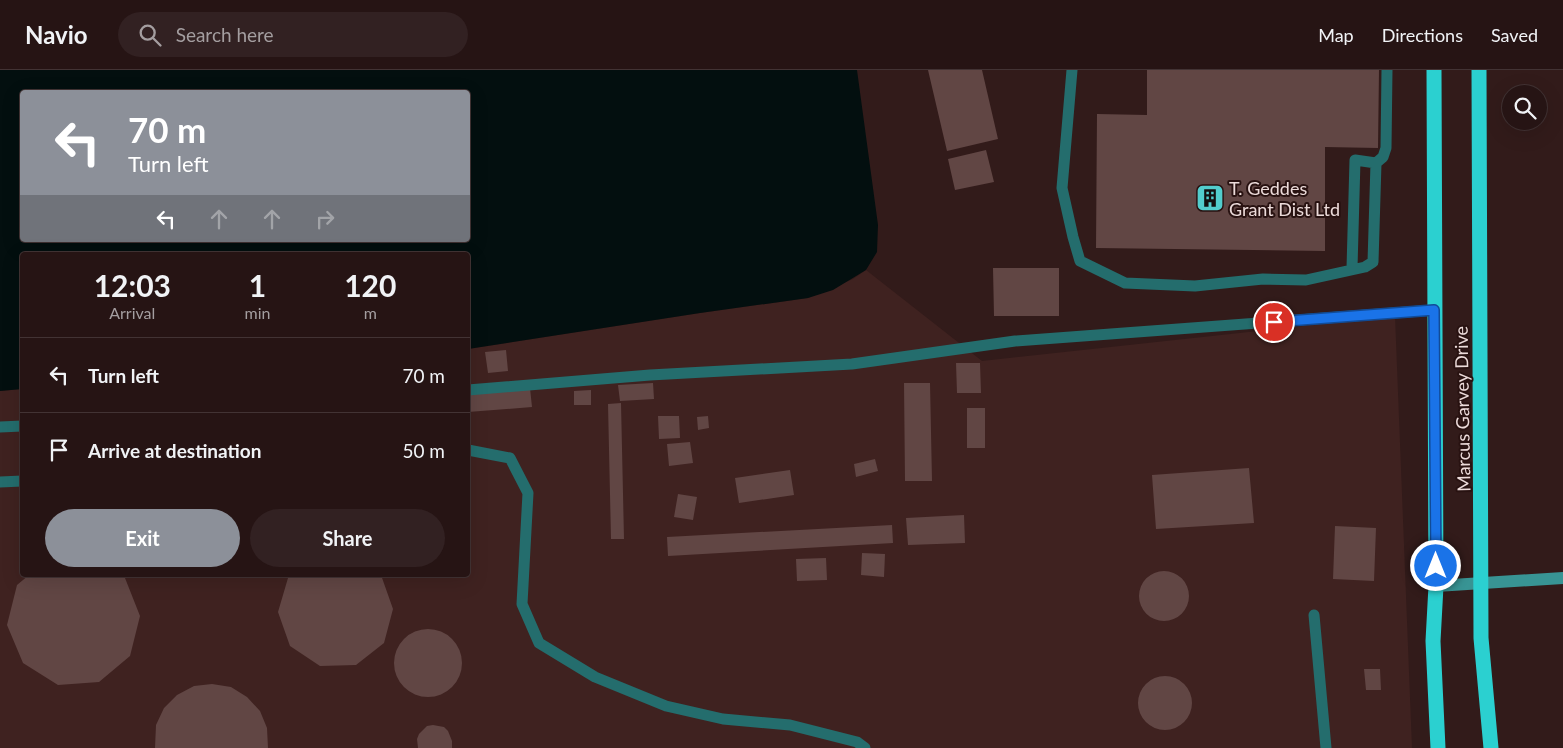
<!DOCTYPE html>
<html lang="en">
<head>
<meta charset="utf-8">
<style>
  body { margin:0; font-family:Lato,sans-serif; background:#322122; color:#f1f3f6; height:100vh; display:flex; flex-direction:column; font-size:19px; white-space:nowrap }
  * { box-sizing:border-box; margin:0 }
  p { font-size:16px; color:#a49ea0 }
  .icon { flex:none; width:28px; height:28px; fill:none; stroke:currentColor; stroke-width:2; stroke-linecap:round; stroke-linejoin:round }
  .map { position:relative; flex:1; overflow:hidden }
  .sheet { position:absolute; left:20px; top:182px; width:450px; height:325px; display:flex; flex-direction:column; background:#261414; border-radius:5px; box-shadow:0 5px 20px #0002,0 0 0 1px #423334 }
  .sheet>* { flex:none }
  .hud { position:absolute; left:20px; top:20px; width:450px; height:152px; border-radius:5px; box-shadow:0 5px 20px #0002,0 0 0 1px #423334; background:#8c9099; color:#fff; overflow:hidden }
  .controls { position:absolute; left:1502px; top:15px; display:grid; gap:10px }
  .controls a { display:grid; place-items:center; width:45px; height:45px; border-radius:50%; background:#261414; box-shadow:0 5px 20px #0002,0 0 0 1px #423334; font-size:25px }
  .pin { position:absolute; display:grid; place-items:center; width:42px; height:42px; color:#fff; margin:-21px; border:2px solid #fff; border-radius:50%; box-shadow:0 1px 5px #0007 }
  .me { position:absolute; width:55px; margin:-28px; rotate:0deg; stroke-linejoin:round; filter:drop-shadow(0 0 4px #0008) }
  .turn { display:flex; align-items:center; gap:18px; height:105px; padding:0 25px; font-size:22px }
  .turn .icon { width:65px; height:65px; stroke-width:2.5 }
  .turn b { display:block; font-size:35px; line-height:42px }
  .lanes { display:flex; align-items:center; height:48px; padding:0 25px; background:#0003; justify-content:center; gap:25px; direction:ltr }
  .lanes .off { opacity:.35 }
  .eta { display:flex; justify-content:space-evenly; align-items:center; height:85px; text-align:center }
  .eta b { font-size:30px; font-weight:700; line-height:35px }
  .cta { display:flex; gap:10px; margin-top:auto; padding:10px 25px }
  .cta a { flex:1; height:58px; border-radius:30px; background:#8c9099; color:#fff; font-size:20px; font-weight:700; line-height:58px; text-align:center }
  .cta a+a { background:#322122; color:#f1f3f6 }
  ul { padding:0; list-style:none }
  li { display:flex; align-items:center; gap:15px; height:75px; padding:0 25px; border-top:1px solid #423334 }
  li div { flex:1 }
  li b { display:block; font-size:19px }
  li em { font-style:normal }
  header { display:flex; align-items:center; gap:30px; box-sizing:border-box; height:70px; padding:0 25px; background:#261414; border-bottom:1px solid #423334 }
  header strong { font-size:24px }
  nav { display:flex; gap:28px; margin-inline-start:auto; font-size:18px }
  .search { width:350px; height:45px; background:#322122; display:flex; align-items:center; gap:12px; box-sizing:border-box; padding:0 18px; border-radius:28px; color:#a49ea0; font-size:19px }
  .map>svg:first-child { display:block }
</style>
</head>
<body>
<header>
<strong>Navio</strong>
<div class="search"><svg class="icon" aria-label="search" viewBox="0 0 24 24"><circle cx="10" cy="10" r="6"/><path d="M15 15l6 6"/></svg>Search here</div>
<nav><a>Map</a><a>Directions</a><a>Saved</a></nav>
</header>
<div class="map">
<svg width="1563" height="678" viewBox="0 0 1563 678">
  <rect width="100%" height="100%" fill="#321b1a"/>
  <path fill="#3f2220" d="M866,200l116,91 413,-45 17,432h-1412v-357l22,-2v186h446v-226l232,-36 108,-15 45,-19z"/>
  <path fill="#030f0f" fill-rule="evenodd" d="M0,0h857l21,155 -1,27 -11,18 -33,20 -25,8 -108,15 -232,36v-94h-446v134l-22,2zM22,22h446v148h-446z"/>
  <path fill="#614644" d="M928,0h54l16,69 -51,12z
    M1147,0h232l-1,78 -53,-1v104l-229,-3 1,-134 50,1z
    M986,80l8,32 -39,8 -7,-31z
    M993,198h66v48h-65z
    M506,280l2,21 -20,2 -3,-21z
    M956,293h24l1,30h-24z
    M653,313l1,16 -34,2 -2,-16z
    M904,313h26l2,98h-27z
    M530,318l2,19 -64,5v-19z
    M591,320v15h-17v-14z
    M621,333l3,136h-13l-3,-135z
    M967,338h18v40h-18z
    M658,346h21l1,22 -21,1z
    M708,346l1,12 -11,2 -1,-13z
    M690,372l3,21 -24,3 -2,-22z
    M875,389l3,12 -22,6 -2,-13z
    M1249,398l5,55 -98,6 -4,-54z
    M790,400l4,25 -55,8 -4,-25z
    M678,424l19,3 -4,23 -19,-3z
    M964,445l1,28 -57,2 -2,-27z
    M892,455l1,18 -225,13 -1,-19z
    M1335,456l41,2 -2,53 -41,-2z
    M862,483l23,1 -1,23 -23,-2z
    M826,488l1,22 -30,1 -1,-22z
    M1139 526a25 25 0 1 1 50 0a25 25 0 1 1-50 0Z
    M29,505h91l5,3 15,38 -10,40 -31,26 -41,3 -35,-22 -16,-38 10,-40z
    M292,505h89l12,34 -9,34 -28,22 -36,1 -30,-20 -12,-34 10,-34z
    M394 593a34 34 0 1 1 68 0a34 34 0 1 1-68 0Z
    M1364,599h16l1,21h-15z
    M1138 633a27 27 0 1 1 54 0a27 27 0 1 1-54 0Z
    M212,614l19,3 16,10 13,14 7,17 1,20h-113l1,-23 8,-17 13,-13 17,-9z
    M433,655l11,2 4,4 4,10v7h-34l-1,-9 2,-5 8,-8z"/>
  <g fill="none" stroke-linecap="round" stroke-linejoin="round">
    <path stroke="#246d6d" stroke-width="11" d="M1072,0l-10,118 11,49 7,24 45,22 70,3 68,-7 43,1 59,-13 8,-5 3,-99
      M1352,198l3,-108 21,3 7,-6 3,-9 1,-78
      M468,320l182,-15 202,-11 163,-23 419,-31
      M0,357l22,-1
      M468,380l42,8 18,35 -6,111 17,39 56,34 71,29 57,13 67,6 67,17 8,6
      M0,412l22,-1
      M1314,545l12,133"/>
    <path stroke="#389494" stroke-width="12" d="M1436,516l127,-8"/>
    <path stroke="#2bd0d0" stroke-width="15" d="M1434,0l2,516 -3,55 5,107
      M1479,0l2,568 10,110"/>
  </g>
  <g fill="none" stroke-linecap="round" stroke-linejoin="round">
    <defs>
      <path id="route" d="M1274,252l160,-12 2,256"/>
    </defs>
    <use href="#route" stroke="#114b97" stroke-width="12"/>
    <use href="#route" stroke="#1a73e8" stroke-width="9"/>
  </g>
  <defs>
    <symbol id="building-square" viewBox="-11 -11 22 22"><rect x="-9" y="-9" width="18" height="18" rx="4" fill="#52cdcd" stroke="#281211"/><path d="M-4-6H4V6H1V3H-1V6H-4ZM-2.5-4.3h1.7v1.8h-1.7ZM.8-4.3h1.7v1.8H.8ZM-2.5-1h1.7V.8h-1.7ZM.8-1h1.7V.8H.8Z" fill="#111"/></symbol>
  </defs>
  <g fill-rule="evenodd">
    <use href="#building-square" x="1194" y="112" width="32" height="32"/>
  </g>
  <g text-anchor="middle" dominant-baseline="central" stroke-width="4" stroke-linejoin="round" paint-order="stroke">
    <g font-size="18" fill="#ecdbda" stroke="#281211" text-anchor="start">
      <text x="1229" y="118">T. Geddes<tspan x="1229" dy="21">Grant Dist Ltd</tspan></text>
    </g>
    <g font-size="18" fill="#ecdbda" stroke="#281211">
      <text transform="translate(1462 339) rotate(-91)">Marcus Garvey Drive</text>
    </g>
  </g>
</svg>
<div class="controls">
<a><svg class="icon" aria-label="search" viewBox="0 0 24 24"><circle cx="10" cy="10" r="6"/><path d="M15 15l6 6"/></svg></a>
</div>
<div class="pin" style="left:1274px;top:252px;background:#d93025"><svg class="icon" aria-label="arrive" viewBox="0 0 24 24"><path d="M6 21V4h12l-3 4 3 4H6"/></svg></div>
<svg class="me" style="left:1436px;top:496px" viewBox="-20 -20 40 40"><circle r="17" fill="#1a73e8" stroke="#fff" stroke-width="3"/><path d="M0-11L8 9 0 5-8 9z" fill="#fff"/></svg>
<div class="hud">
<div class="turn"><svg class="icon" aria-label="left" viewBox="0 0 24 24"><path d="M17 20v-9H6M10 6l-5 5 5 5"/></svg><div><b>70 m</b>Turn left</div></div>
<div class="lanes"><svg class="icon" aria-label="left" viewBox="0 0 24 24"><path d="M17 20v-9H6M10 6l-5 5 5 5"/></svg><svg class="icon off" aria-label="ahead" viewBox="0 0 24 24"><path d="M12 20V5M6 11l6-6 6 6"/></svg><svg class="icon off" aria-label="ahead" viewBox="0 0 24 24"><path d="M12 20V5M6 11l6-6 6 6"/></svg><svg class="icon off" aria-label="right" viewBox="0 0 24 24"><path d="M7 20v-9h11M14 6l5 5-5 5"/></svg></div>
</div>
<section class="sheet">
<div class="eta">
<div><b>12:03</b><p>Arrival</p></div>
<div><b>1</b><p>min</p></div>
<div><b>120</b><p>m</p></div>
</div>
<ul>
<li><svg class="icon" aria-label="left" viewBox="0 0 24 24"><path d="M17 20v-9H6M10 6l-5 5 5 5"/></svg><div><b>Turn left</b></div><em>70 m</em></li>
<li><svg class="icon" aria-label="arrive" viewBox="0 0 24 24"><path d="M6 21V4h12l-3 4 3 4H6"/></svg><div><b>Arrive at destination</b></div><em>50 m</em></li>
</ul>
<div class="cta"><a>Exit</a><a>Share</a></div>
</section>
</div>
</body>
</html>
